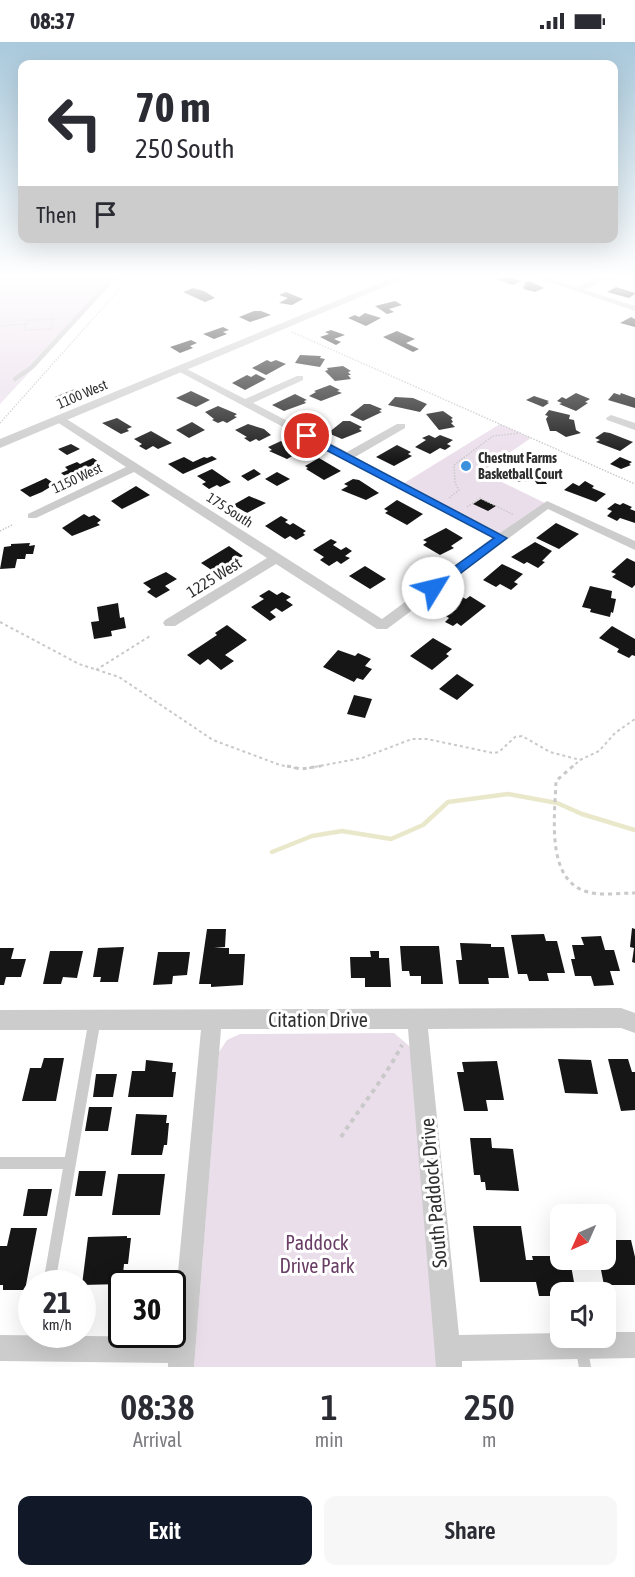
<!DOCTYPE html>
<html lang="en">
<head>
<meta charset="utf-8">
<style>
  body { margin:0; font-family:"Asap Condensed",sans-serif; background:#f7f7f7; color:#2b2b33; height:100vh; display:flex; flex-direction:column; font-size:22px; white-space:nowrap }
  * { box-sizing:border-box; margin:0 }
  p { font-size:20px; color:#7c7c81 }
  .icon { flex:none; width:33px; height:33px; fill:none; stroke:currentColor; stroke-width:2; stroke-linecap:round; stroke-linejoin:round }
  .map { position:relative; height:1325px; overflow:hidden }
  .sheet { display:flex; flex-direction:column; background:#fff; flex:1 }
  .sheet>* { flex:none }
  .banner { position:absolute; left:18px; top:18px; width:600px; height:183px; border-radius:12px; box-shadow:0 6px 24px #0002; background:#fff; color:#2b2b33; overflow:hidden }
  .needle { width:39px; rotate:225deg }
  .controls { position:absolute; left:550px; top:1162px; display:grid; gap:12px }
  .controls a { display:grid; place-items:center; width:66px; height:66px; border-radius:12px; background:#fff; box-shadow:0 6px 24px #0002; font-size:30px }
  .speed { position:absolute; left:18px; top:1228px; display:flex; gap:12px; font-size:30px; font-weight:700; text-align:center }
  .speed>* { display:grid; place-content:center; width:78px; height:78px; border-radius:50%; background:#fff; box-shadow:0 6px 24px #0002; line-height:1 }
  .speed small { font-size:15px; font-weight:400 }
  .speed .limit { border:3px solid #111; border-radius:9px; background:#fff; color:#111 }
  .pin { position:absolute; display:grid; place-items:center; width:51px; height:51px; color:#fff; margin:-26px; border:3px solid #fff; border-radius:50%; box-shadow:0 2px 6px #0007 }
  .me { position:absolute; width:66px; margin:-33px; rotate:54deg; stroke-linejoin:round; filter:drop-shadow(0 0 4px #0008) }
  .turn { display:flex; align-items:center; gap:21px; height:126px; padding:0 18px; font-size:27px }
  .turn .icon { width:78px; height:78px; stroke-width:2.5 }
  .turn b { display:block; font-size:42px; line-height:51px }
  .then { display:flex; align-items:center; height:57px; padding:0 18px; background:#0003; gap:12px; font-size:22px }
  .eta { display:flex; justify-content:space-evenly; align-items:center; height:102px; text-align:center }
  .eta b { font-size:36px; font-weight:600; line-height:42px }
  .primary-button { display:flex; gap:12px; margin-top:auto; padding:12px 18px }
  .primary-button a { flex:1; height:69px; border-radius:12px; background:#111827; color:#fff; font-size:24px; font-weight:600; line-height:69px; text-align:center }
  .primary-button a+a { background:#f7f7f7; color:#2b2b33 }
  .status { display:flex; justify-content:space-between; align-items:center; height:42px; padding:0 30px; background:#fff; direction:ltr }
  .status svg { height:16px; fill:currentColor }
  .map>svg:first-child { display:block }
</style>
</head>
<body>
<div class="status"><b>08:37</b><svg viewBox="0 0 49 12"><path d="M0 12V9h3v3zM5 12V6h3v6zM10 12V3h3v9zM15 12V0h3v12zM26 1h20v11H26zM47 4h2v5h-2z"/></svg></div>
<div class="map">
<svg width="635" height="1325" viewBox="0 0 635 1325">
  <rect width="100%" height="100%" fill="#fff"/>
  <path fill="#ebdeeb" d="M0,233h120l-120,129z
    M500,382l31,14 -50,34 66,32 -46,34 -100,-53z
    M394,991l20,17 24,317h-244l25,-315 8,-12 13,-6z"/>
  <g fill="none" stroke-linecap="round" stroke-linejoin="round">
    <path stroke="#eae8cb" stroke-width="4.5" d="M272,810l40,-16 30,-5 49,8 32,-14 25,-23 60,-8 49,9 25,11 53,16"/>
  </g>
  <path fill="#161616" d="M508,234l5,2 8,3 -8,4 -17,-6z
    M529,239l9,4 6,3 -9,4 -12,-3 2,-1 -3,-1 4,-2 -3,-1z
    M616,245l19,6v1l-6,4 -22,-6z
    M193,246l11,3 11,7 -10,4 -22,-10z
    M286,250l17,7 -11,6 -13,-2 9,-5 -9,-3z
    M395,259l7,4 -13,4 5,3 -7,2 -12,-8z
    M254,269h7l10,4 -21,7 -11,-5z
    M365,271l16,5 -15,8 -18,-8 7,-3 4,2z
    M631,275l4,2v8l-15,-4z
    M223,285l6,3 -6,2 4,2 -13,5 -11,-5z
    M331,288l14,5 -11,4 7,3 -5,3 -16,-8 9,-3 -4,-2z
    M397,289l18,8 -9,4 13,6 -6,3 -30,-15z
    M191,298l6,3 -7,3 3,2 -13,5 -10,-6z
    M300,313l21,1 -1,2 5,1 -5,8 -25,-4z
    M267,318l4,2 5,-2 10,4 -20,11 -14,-7z
    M343,324l8,5 -3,1 3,3h-3l3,4 -16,2 -10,-10 3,-1 -1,-2z
    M256,332l10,5 -21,11 -13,-7 15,-8 4,2z
    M330,343l10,5 -3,1 5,2 -21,8 -12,-5 7,-4 -2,-1z
    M77,346l6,4 -22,9 -6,-4z
    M191,349l19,9 -14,7 -20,-9z
    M576,351l14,6 -5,3 3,1 -12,8 -17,-7 3,-1 -5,-2 5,-4 4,2z
    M614,351l6,2 1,-2 14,5v10l-27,-8z
    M295,352l12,6 -3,1 2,2 -22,8 -12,-6z
    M534,354l15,5 -2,1 2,1 -6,4 -17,-7z
    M395,355l18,1 14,6 -7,8 -32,-7z
    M364,362h6l12,5 -3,2 3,1 -19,9 -13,-6z
    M218,364l19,8 -3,2 3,1 -10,6 -4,-2 -5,2 -6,-3 2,-1 -9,-7z
    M549,368l21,5 -1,4 5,1 2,10 5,3 -15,4 -10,-6h-6l-4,-12 2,-3 -3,-1z
    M443,369l10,7 -2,1 2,3 -2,1 4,4 -16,3 -13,-16z
    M117,376l15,9 -5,2 2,2 -8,3 -19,-11z
    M343,379h7l12,6 -3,2 3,2 -20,8 -14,-6z
    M192,380l13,8 -16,8 -13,-8z
    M248,382l16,5 7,6 -12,6 -3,-2 -6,3 -6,-4 3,-1 -12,-7z
    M151,389l21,12 -14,6 -5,-3 -7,4 -7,-4 3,-2 -8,-5z
    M604,390l6,1 23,9 -13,9 -24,-9 4,-2 -5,-2z
    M429,393l6,3 5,-3 13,5 -6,4 4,2 -6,4 -5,-2 -10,6 -15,-7 11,-7 -4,-2z
    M281,399l13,4 -4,2 10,5 -13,7 -18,-8 3,-1 -4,-3z
    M71,402l9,5 -13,6 -9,-6z
    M397,403l14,7 -3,2 4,2 -18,10 -18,-9z
    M212,414l5,3 -34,15 -15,-10 16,-7 9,5 11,-5 3,1z
    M620,415l12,5 -3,2 2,1 -10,4 -11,-5z
    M93,416l10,7 -33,15 -9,-7 7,-3 -3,-3 12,-5 3,2z
    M319,416l22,13 -17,9 -18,-11 2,-1 -3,-2z
    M527,425h10l2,3h12l4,8 -11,1 3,5h-10l-2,-3 -17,1 -6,-11 17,-1z
    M212,427l19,13 -11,5 -3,-2 -8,4 -7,-5 4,-2 -9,-6z
    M254,427l7,5 -13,7 -7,-5z
    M277,430l13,7 -13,7 -12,-7z
    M46,436l9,6 -13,8 -12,5 -10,-7z
    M353,437l6,1 20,13 -13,7 -25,-10 7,-4 -4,-2z
    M585,439l9,5 -2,2 14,6 -10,8 -32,-12 9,-7 6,3z
    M136,444l14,9 -28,14 -11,-8z
    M249,454l17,7 -19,10 -14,-8z
    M481,457l15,7 -8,5 -15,-7z
    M397,458l26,14 -16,11 -22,-12 3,-2 -4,-2z
    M615,461l5,2 3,-2 9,4 -2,2 5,2v12l-15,-5 -3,3 -10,-5 5,-5 -5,-2z
    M84,472l5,3 5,-2 7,5 -4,3 3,2 -28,11 -10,-8z
    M281,474l7,4 -3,2 5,3 3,-2 13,8 -3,2 2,2 -9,5 -6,-4 -5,3 -20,-13z
    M556,481l23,11 -20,15 -23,-11z
    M446,486l17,10 -12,8 3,2 -14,7 -17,-10 4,-3 -4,-2z
    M331,497l6,3 -4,3 8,5 5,-3 6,4 -7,5 5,2 -9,6 -4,-3 -8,5 -9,-6 4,-3 -11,-7z
    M535,500l17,9 -10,10 3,1 -7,6 -11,-6 -3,2 -13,-7z
    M30,501l-1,3 6,-1 -2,9h-7l-1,5h-8l-2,9 -15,1 4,-22 7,-1v-2z
    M229,504l14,10 -30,15 -12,-8z
    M627,516l8,4v23l-3,3 -20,-11 4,-3 -5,-2z
    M502,522l21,10 -9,8 4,2 -7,6 -11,-6 -4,3 -13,-7z
    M365,524l21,13 -16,10 -21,-13z
    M166,530l11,7 -12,7 5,4 -14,8 -9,-6 4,-3 -8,-6z
    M590,544l22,5 -1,7 5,1 -3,14 -2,-1 -1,5 -20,-5 1,-3 -9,-2z
    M269,548l8,5 5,-3 9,5 -5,3 7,5 -11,7 -6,-4 -6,4 6,5 -6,4 -19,-14 13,-8 -5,-3z
    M470,554l16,10 -25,20 -4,-3 -4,3 -8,-4 4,-4 -5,-3 12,-9 -3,-2 9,-7 4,2z
    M118,561l2,15 4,-1 2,11 -15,3 1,5 -18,3 -3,-17 8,-1 -2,-14z
    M227,583l20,15 -22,15 9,6 -13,9 -13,-11 -8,6 -13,-10 30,-20 -2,-2z
    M612,584l23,13v17l-3,-1 -3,3 -12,-6 2,-3 -20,-11z
    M433,596l19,11 -6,5 3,2 -17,14 -22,-14z
    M338,608l17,6 3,-3 13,6 -6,7 7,3 -9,11 -6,-2 -3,4 -31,-15z
    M457,632l17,11 -17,15 -18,-11z
    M354,653l18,4 -7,19 -18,-4z
    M632,886l3,1v34l-3,-1 2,-14 -4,-1z
    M207,887h19l-1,18 -11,1h15v6h16l-2,31 -32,2v-3h-12z
    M544,892l2,7h11l8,32h-18l2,8h-20l-2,-7h-9l-7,-39z
    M601,894l4,14h9l6,21h-10l4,14 -20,1 -3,-10h-16l-4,-17h4l-3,-14h12l-3,-8z
    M460,901l31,1v3h13l5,31h-21l1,6h-30l-3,-24h6z
    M400,904h39l4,38h-22v-8h-11l-1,-5h-7z
    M124,905l-6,35h-18l1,-5h-8l5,-29z
    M0,906h14l-3,11h15l-5,18h-15l-2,8h-4z
    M50,909h33l-6,27 -14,-1 -2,7h-18z
    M370,909h9v7h10l2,29h-26v-9h-14l-1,-21h21z
    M158,910h32l-3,23 -14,1 -1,8 -19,1z
    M44,1016h20l-8,43h-34l8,-33h11z
    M558,1017l33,1 7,34 -33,-1z
    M608,1017h20l4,13h3v38l-14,1z
    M146,1018l27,3 -1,9h4l-3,25h-45l4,-26h13z
    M497,1019l7,39h-18l2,11h-24l-7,-39h7l-2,-10z
    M96,1032h21l-4,23h-20z
    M89,1065h23l-4,24h-23z
    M136,1072l31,1 -1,8h3l-2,22h-3l-2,10h-31z
    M470,1096h21l1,10 21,1 6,42 -33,-1 -1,-8h-4l-1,-7h-6z
    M79,1129h27l-4,25h-27z
    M118,1132h47l-5,41h-48z
    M28,1147h24l-5,27h-24z
    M473,1184h48l5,34h7l-1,-4h29v4h9l6,33h-15v3h-22l-3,-14h-56z
    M11,1186h26l-12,62h-22v-5h-3v-39h7z
    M127,1194v2h4l-3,26h-4l-2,20 -40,1 6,-48z
    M606,1198h25l4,17v28h-31l-5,-25h7z"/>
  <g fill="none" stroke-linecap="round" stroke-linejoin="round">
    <path stroke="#c9c9c9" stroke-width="1.5" stroke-dasharray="1.5 1.5" stroke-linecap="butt" d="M54,277l-3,10 -27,1 4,-10z
      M0,284l26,-2
      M292,290l343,152
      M0,381l132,-148
      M449,456l10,-8 -4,-7 -1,-18 39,-29 27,-3
      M467,465l13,-9 34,17
      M0,489l12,-6"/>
    <path stroke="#c9c9c9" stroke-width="2" stroke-dasharray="3 3" stroke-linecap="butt" d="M0,580l79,42 40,13 94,63 67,25 15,3
      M96,628l54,-34
      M309,726l53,-10 50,-19h15l66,14 6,-1 16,-15 7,-1 28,16 30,8
      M571,726l9,-8 19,-9 16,-18 20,-14"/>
    <path stroke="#c9c9c9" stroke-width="3" stroke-dasharray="4 4" stroke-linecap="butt" d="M287,724l14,3 20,-3
      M573,724l-17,15c-1,34 -11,100 32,111 14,4 32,1 47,1"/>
    <path stroke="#c9c9c9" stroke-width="4" stroke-dasharray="4.5 4.5" stroke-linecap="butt" d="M341,1095c20,-31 44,-59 61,-92"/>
    <path stroke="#ccc" stroke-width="4.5" d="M15,337l17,-12 84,-92"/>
    <path stroke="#ccc" stroke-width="9" d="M92,989l2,-9"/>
    <path stroke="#ccc" stroke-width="12" d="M0,1121h70
      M49,1242l44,-254
      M582,1309l3,16"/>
    <path fill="#ccc" fill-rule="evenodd" d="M529,233h12l37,12 23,-11 19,-1v4l-14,1 -21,10 50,16v5z
      M181,324l64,33 52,-23h6v4l-50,23 94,49 50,-28h8v4l-50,29 145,76 47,-32 88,40v9l-87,-41 -161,120h-10l-101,-65 -101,62h-10l-2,-3 2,-3 102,-62 -133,-86 -98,46h-8v-4l98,-47 -69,-45v-4h8l317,201 110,-81 -314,-167 -2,-2z
      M611,373l24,8v7l-28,-10 -1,-2z
      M621,966l14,5v20l-14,-5 -193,1 31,306 102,-2v5h45v-6h29v26l-173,3v6h-26l-28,-338h-187l-27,338h-26v-4l-168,-2v-26l171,2 1,-2 29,-305h-201v-20z"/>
    <path fill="#ccc" fill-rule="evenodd" d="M399,233h14l-413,173v-9z"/>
  </g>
  <linearGradient id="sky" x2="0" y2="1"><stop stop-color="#a9c9dc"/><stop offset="0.56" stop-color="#fff"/><stop offset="1" stop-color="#fff" stop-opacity="0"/></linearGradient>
  <rect width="635" height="419" fill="url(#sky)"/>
  <path fill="#1a73e8" stroke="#114b97" stroke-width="1.5" d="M303,392h7l197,104 -70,53h-8v-6l65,-47 -191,-100z"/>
  <circle fill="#3b91dc" stroke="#fff" stroke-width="2" cx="466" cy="424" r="6"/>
  <g text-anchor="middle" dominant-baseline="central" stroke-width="6" stroke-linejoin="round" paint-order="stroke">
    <g font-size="14" fill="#2f2f2f" stroke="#fff">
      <text transform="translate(82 352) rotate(-23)">1100 West</text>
      <text transform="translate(77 436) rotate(-25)">1150 West</text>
      <text transform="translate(230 468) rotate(33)">175 South</text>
    </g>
    <g font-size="14" font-weight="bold" fill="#2f2f2f" stroke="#fff" text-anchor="start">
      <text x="478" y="416">Chestnut Farms<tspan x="478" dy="16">Basketball Court</tspan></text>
    </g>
    <g font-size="16" fill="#2f2f2f" stroke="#fff">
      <text transform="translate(214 535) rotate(-32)">1225 West</text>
    </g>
    <g font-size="20" fill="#2f2f2f" stroke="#fff">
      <text x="318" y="977">Citation Drive</text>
      <text transform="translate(433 1151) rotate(-95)">South Paddock Drive</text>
    </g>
    <g font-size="20" fill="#693e66" stroke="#fff">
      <text x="317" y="1200">Paddock<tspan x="317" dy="23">Drive Park</tspan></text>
    </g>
  </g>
</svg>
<div class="controls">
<a><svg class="needle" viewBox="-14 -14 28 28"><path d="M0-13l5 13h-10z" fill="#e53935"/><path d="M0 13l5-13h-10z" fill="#7c7c81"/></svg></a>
<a><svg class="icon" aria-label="sound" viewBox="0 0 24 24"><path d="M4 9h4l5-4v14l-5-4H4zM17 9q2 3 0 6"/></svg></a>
</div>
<div class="speed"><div>21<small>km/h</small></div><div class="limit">30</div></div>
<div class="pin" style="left:307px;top:394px;background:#d93025"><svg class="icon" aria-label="arrive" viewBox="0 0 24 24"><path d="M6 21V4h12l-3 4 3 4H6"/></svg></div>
<svg class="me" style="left:433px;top:546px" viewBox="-20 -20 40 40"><circle r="19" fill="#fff"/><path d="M0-13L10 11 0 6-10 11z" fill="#1a73e8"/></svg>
<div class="banner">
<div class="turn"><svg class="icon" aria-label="left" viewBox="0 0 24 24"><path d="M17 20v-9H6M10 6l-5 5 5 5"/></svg><div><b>70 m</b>250 South</div></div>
<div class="then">Then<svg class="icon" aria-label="arrive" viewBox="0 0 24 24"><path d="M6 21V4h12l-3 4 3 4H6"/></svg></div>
</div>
</div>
<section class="sheet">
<div class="eta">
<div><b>08:38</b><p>Arrival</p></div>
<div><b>1</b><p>min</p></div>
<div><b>250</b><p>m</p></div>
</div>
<div class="primary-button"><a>Exit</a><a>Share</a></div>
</section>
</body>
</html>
